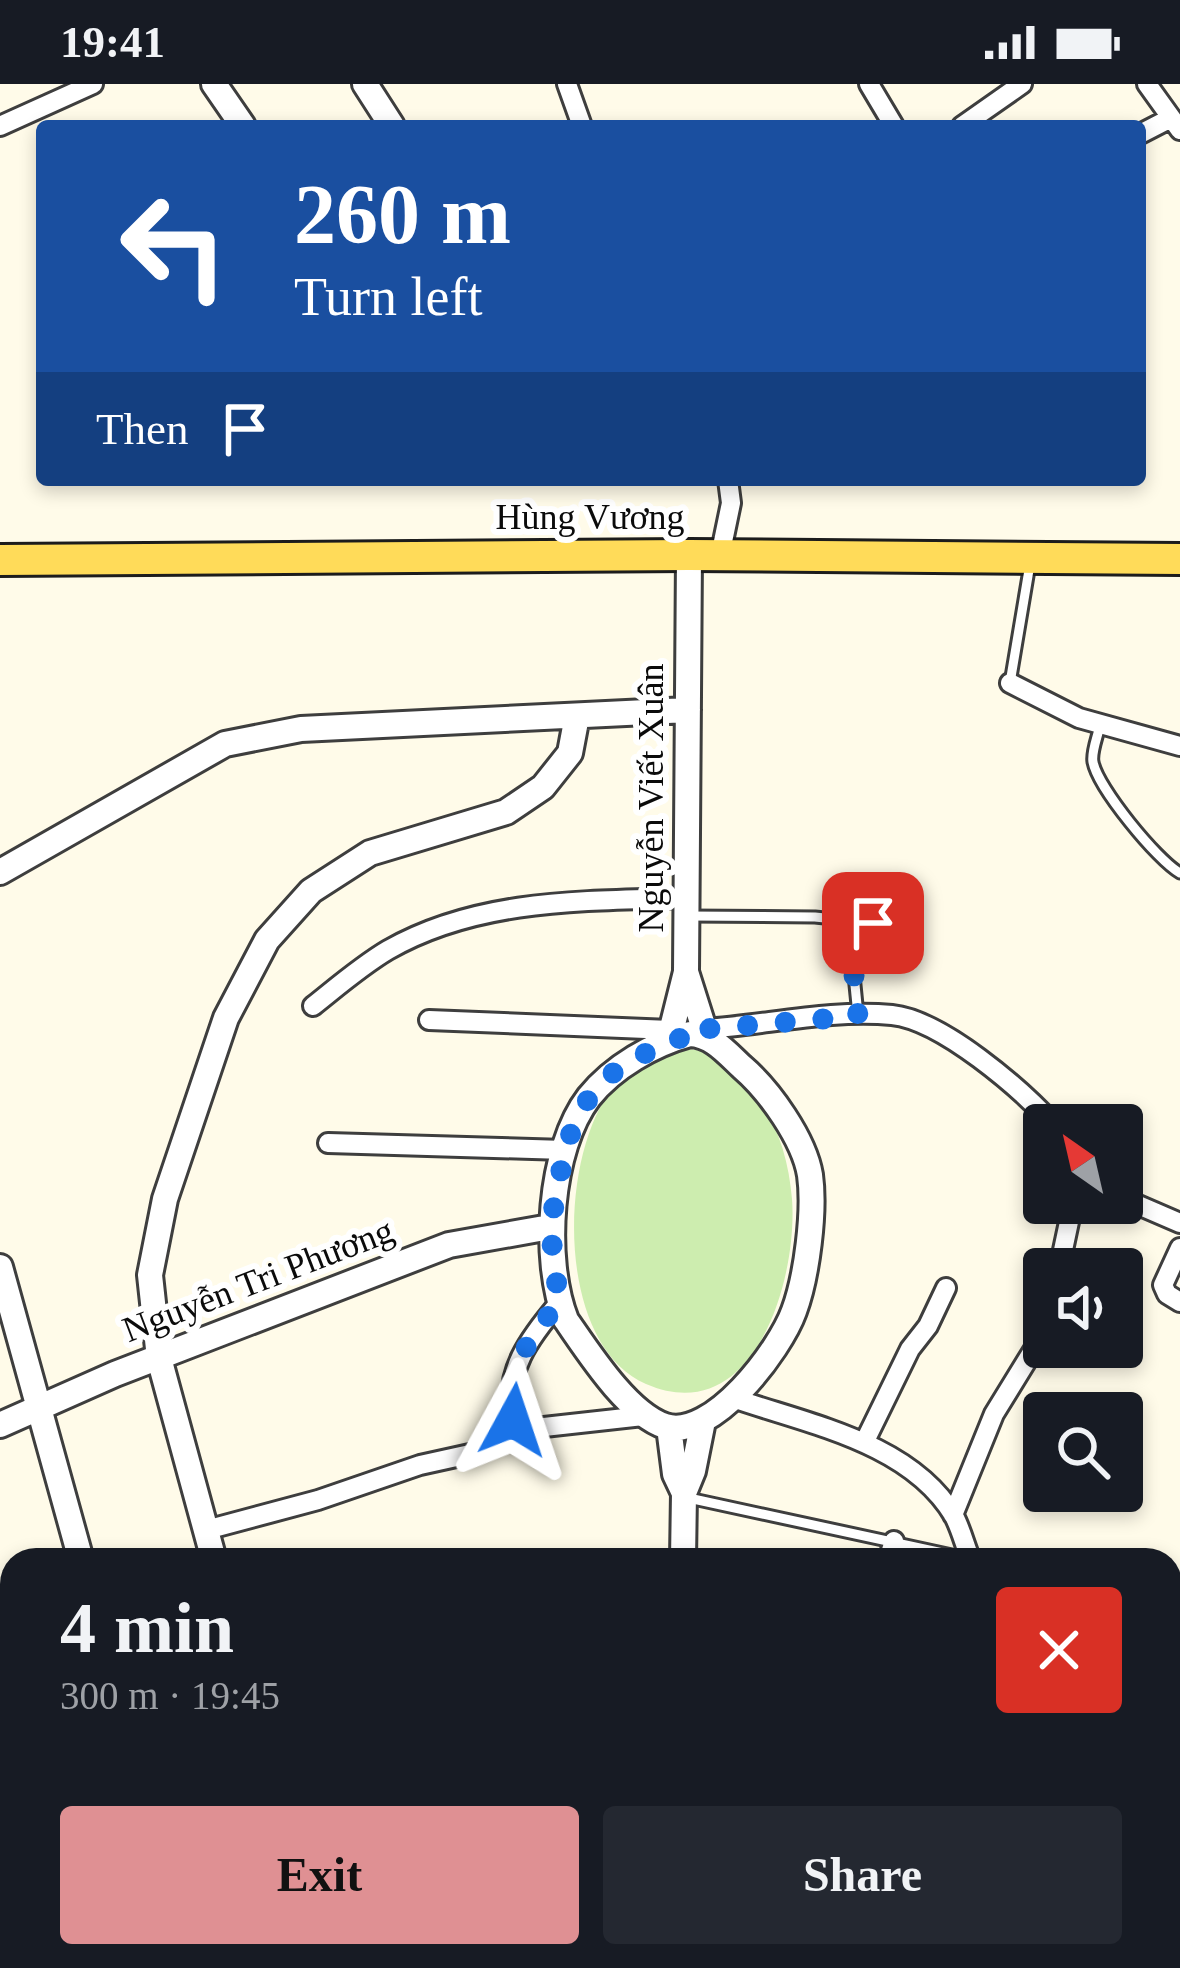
<!DOCTYPE html>
<html lang="en">
<head>
<meta charset="utf-8">
<style>
  body { margin:0; font-family:Georgia,serif; background:#242831; color:#f1f3f6; height:100vh; display:flex; flex-direction:column; font-size:45px; white-space:nowrap }
  * { box-sizing:border-box; margin:0 }
  p { font-size:39px; color:#9ea1a6 }
  .icon { flex:none; width:66px; height:66px; fill:none; stroke:currentColor; stroke-width:2; stroke-linecap:round; stroke-linejoin:round }
  .map { position:relative; flex:1; overflow:hidden }
  .drawer { position:absolute; left:0px; top:1464px; width:1182px; height:420px; display:flex; flex-direction:column; background:#171b24; border-radius:36px 36px 0 0; box-shadow:0 6px 18px #0003 }
  .drawer>* { flex:none }
  .banner { position:absolute; left:36px; top:36px; width:1110px; height:366px; border-radius:12px; box-shadow:0 6px 18px #0003; background:#1a4fa0; color:#fff; overflow:hidden }
  .needle { width:78px; rotate:326deg }
  .fabs { position:absolute; left:1023px; top:1020px; display:grid; gap:24px }
  .fabs a { display:grid; place-items:center; width:120px; height:120px; border-radius:12px; background:#171b24; box-shadow:0 6px 18px #0003; font-size:60px }
  .pin { position:absolute; display:grid; place-items:center; width:102px; height:102px; color:#fff; margin:-51px; border-radius:24px; box-shadow:0 6px 18px #0006 }
  .me { position:absolute; width:132px; margin:-66px; rotate:5deg; stroke-linejoin:round; filter:drop-shadow(0 0 9px #0008) }
  .turn { display:flex; align-items:center; gap:42px; height:252px; padding:0 60px; font-size:54px }
  .turn .icon { width:156px; height:156px; stroke-width:2.5 }
  .turn b { display:block; font-size:84px; line-height:102px }
  .then { display:flex; align-items:center; height:114px; padding:0 60px; background:#0003; gap:24px; font-size:45px }
  .round { display:grid; place-items:center; flex:none; width:126px; height:126px; border-radius:12px; background:#242831 }
  .overview { display:flex; align-items:center; justify-content:space-between; height:204px; padding:0 60px }
  h1 { font-size:72px; font-weight:800; line-height:90px }
  .cta { display:flex; gap:24px; margin-top:auto; padding:24px 60px }
  .cta a { flex:1; height:138px; border-radius:12px; background:#df9093; color:#111; font-size:48px; font-weight:800; line-height:138px; text-align:center }
  .cta a+a { background:#242831; color:#f1f3f6 }
  .status { display:flex; justify-content:space-between; align-items:center; height:84px; padding:0 60px; background:#171b24; direction:ltr }
  .status svg { height:33px; fill:currentColor }
  .map>svg:first-child { display:block }
</style>
</head>
<body>
<div class="status"><b>19:41</b><svg viewBox="0 0 49 12"><path d="M0 12V9h3v3zM5 12V6h3v6zM10 12V3h3v9zM15 12V0h3v12zM26 1h20v11H26zM47 4h2v5h-2z"/></svg></div>
<div class="map">
<svg width="1180" height="1884" viewBox="0 0 1180 1884">
  <rect width="100%" height="100%" fill="#fffbe9"/>
  <path fill="#cdedaf" d="M675,965c30,-2 42,8 63,28 35,31 50,75 54,122 6,78 -37,232 -146,185 -93,-40 -89,-238 -27,-304 13,-14 39,-22 56,-31z"/>
  <g fill="none" stroke-linecap="round" stroke-linejoin="round">
    <defs>
      <path id="service" d="M1010,599l20,-119
        M1100,641c-2,11 -9,27 -7,37 5,26 64,98 87,111
        M687,832l128,1 58,6 -20,42 5,50
        M684,1413l282,61
        M451,1872l4,12
        M522,1884l31,-12"/>
      <path id="minor" d="M567,0l15,42
        M869,0l25,42
        M1147,0l33,46
        M0,42l93,-42
        M962,42l60,-42
        M1140,50l31,-16
        M720,472l11,-53 -3,-23
        M1010,599l69,35 101,28
        M313,922c24,-19 48,-40 75,-56 91,-52 198,-49 300,-52
        M429,936l241,10
        M705,945c61,-4 126,-20 187,-14 50,5 129,74 162,110
        M328,1059l237,7
        M1122,1114l58,25
        M1180,1164l-17,37 4,9 13,8
        M1059,1185l14,-66
        M559,1219c-29,34 -56,69 -46,117l13,9 117,-13
        M733,1314c74,26 177,44 221,118 7,13 11,30 17,44
        M864,1359l46,-94 18,-23 18,-38
        M953,1431l41,-101 40,-65 10,-32
        M206,1446l112,-30 102,-35 59,-13 38,-26
        M888,1476l6,-19
        M1170,1522l10,-2
        M1170,1643l10,-1
        M923,1872l4,10 22,-7
        M1008,1872l9,12"/>
      <path id="tertiary" d="M214,0l29,42
        M365,0l27,42
        M0,788l225,-128 76,-15 387,-19
        M686,888l20,63
        M690,950c22,1 36,18 52,33 27,23 62,72 68,108 5,36 -3,101 -16,136 -14,39 -82,130 -129,115 -38,-13 -76,-73 -99,-106 -24,-60 -17,-171 23,-223 24,-30 64,-53 101,-63z
        M669,956l17,-68 3,-417
        M0,1183l81,293
        M0,1341l115,-51 334,-129 101,-18
        M669,1343l6,47 9,19 -1,67
        M684,1409l9,-22 10,-50
        M214,1476l-55,-202 -9,-83 15,-76 61,-181 41,-78 44,-49 59,-38 136,-41 37,-25 27,-34 7,-37
        M193,1872l3,12
        M324,1872l4,12
        M696,1872l4,12"/>
      <path id="primary" d="M0,476l689,-5 491,4"/>
    </defs>
    <use href="#service" stroke="#3e3e3e" stroke-width="15"/>
    <use href="#minor" stroke="#3e3e3e" stroke-width="24"/>
    <use href="#tertiary" stroke="#3e3e3e" stroke-width="30"/>
    <use href="#primary" stroke="#1c1c1c" stroke-width="36"/>
    <use href="#service" stroke="#fff" stroke-width="9"/>
    <use href="#minor" stroke="#fff" stroke-width="18"/>
    <use href="#tertiary" stroke="#fff" stroke-width="24"/>
    <use href="#primary" stroke="#ffdb59" stroke-width="30"/>
  </g>
  <g fill="none" stroke-linecap="round" stroke-linejoin="round">
    <path stroke="#1a73e8" stroke-width="21" stroke-dasharray="0 37.8" d="M513,1336c-10,-47 17,-83 46,-117l-9,-76 15,-77 10,-28 14,-24 27,-28 53,-30 37,-5 -1,-6 153,-13 -5,-51 20,-42"/>
  </g>
  <g text-anchor="middle" dominant-baseline="central" stroke-width="12" stroke-linejoin="round" paint-order="stroke">
    <g font-size="36" fill="#0b0b0b" stroke="#fff">
      <text x="590" y="433">Hùng Vương</text>
      <text transform="translate(651 714) rotate(-90)">Nguyễn Viết Xuân</text>
      <text transform="translate(258 1196) rotate(-21)">Nguyễn Tri Phương</text>
    </g>
  </g>
</svg>
<div class="fabs">
<a><svg class="needle" viewBox="-14 -14 28 28"><path d="M0-13l5 13h-10z" fill="#e53935"/><path d="M0 13l5-13h-10z" fill="#9ea1a6"/></svg></a>
<a><svg class="icon" aria-label="sound" viewBox="0 0 24 24"><path d="M4 9h4l5-4v14l-5-4H4zM17 9q2 3 0 6"/></svg></a>
<a><svg class="icon" aria-label="search" viewBox="0 0 24 24"><circle cx="10" cy="10" r="6"/><path d="M15 15l6 6"/></svg></a>
</div>
<div class="pin" style="left:873px;top:839px;background:#d93025"><svg class="icon" aria-label="arrive" viewBox="0 0 24 24"><path d="M6 21V4h12l-3 4 3 4H6"/></svg></div>
<svg class="me" style="left:513px;top:1336px" viewBox="-20 -20 40 40"><path d="M0-17L14 15 0 8-14 15z" fill="#1a73e8" stroke="#fff" stroke-width="4"/></svg>
<div class="banner">
<div class="turn"><svg class="icon" aria-label="left" viewBox="0 0 24 24"><path d="M17 20v-9H6M10 6l-5 5 5 5"/></svg><div><b>260 m</b>Turn left</div></div>
<div class="then">Then<svg class="icon" aria-label="arrive" viewBox="0 0 24 24"><path d="M6 21V4h12l-3 4 3 4H6"/></svg></div>
</div>
<section class="drawer">
<div class="overview"><div><h1>4 min</h1><p>300 m · 19:45</p></div><a class="round" style="background:#d93025;color:#fff"><svg class="icon" aria-label="close" viewBox="0 0 24 24"><path d="M6 6l12 12M18 6L6 18"/></svg></a></div>
<div class="cta"><a>Exit</a><a>Share</a></div>
</section>
</div>
</body>
</html>
